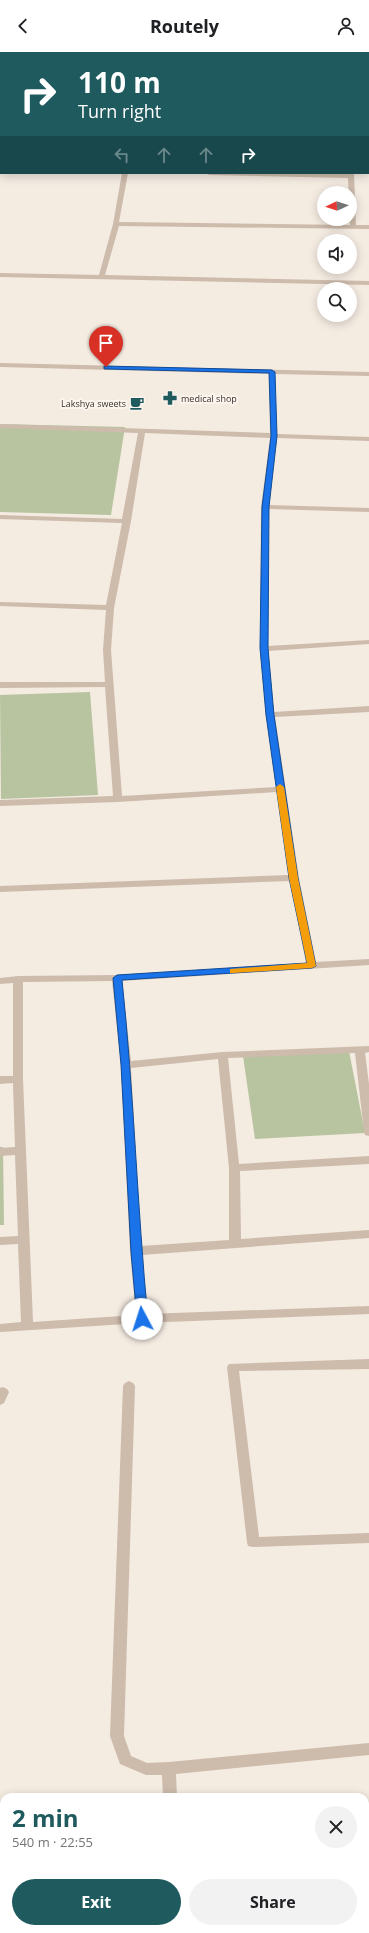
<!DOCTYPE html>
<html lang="en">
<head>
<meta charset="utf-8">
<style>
  body { margin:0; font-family:"Open Sans",sans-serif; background:#f2f2f2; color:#202124; height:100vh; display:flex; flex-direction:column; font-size:15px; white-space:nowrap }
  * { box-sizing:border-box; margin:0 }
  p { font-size:13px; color:#757577 }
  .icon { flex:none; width:22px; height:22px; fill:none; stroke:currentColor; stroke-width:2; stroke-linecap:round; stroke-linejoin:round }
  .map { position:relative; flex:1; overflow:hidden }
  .details { position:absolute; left:0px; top:1741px; width:369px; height:140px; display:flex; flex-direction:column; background:#fff; border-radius:12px 12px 0 0; box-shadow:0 2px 10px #0003 }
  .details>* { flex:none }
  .top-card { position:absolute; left:0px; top:0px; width:369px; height:122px; box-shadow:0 2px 10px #0003; background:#1f5a5e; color:#fff; overflow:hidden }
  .needle { width:26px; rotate:266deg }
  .buttons { position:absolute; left:317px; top:134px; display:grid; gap:8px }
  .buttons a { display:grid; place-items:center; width:40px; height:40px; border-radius:50%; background:#fff; box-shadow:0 2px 10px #0003; font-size:20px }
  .pin { position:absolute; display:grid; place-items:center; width:34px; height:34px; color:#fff; margin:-41px -17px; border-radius:50% 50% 50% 0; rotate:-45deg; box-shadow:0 0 4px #0007 }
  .pin .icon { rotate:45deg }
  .me { position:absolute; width:44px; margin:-22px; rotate:355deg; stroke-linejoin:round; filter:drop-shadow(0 0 3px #0008) }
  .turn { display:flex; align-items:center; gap:14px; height:84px; padding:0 12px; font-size:18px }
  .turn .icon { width:52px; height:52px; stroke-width:2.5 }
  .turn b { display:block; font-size:28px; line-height:34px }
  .lanes { display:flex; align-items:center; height:38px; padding:0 12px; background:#0003; justify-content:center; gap:20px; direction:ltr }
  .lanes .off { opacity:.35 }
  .round { display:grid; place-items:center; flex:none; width:42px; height:42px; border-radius:21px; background:#f2f2f2 }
  .headline { display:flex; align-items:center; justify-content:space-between; height:68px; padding:0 12px }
  h1 { font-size:24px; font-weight:700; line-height:30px; color:#1f5a5e }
  .button { display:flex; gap:8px; margin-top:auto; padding:8px 12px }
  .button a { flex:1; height:46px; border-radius:24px; background:#1f5a5e; color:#fff; font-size:16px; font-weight:700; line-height:46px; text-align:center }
  .button a+a { background:#f2f2f2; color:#202124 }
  header { display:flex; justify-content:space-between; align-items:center; height:52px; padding:0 12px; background:#fff; font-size:18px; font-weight:700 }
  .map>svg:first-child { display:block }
</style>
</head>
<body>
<header><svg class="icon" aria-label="back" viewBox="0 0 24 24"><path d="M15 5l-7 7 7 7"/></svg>Routely<svg class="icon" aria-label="person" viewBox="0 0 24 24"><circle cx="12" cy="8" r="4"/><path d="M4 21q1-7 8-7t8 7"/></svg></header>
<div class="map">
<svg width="369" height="1881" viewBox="0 0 369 1881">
  <rect width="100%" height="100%" fill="#f4ebe1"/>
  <path fill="#b8c4a0" d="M0,372l125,3 -14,88 -111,-3z
    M90,640l8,103 -97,4 -1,-104z
    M349,999l16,82 -110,6 -12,-83z
    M0,1095h3l1,78h-4z"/>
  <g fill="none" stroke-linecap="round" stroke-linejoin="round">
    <path fill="#cdbbac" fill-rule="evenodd" d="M147,0h6v1h-6z
      M0,21h1v4h-1z
      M368,27h1v4h-1z
      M0,66h1v4h-1z
      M368,71h1v4h-1z
      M122,121h6l-9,49 231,3 -2,-47 -139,-3 -3,-2h148l2,52h13v4l-250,-3 -14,49 264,6v4l-369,-8v-4l99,2 14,-51z
      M0,311l369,9v4l-94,-2 2,60 92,3v4l-92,-3 -8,67 100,3v4l-100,-3 -1,137 101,-6v4l-101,7 6,61 95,-6v6l-94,5 24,161 17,84 53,-3v6l-247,16 9,80 92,-9 146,-6v6l-4,1 4,31v52l-4,-1 -1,-3 -9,-79 -127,5 11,106 130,-8v8l-129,7 1,68 128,-9v8l-227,17 5,59 222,-8v8l-227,9 -142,9v-8l21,-2 -3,-78 -18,1v-8l18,-1 -3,-81 -15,1v-8l15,-1 -2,-64 -13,1v-8h13v-93l-13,1v-6l18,-2 99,-1 189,-12 -16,-82 -290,11v-6l289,-11 -12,-83 -159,10 -118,4v-6l113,-4 -8,-109 -105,1v-6h105l-2,-32 3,-40 -106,-4v-4l106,3 16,-82 -122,-4v-4l122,4 16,-86 -138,-5v-4l270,9 -1,-59 -269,-7zM145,381l125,5 -9,69 -1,142 6,66 10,72 -154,9 -11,-146 3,-42 17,-87zM112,929l9,84 9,186 6,64 -103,7 -10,-243v-97zM218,1007l11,109v72l-88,6 -10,-178z
      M369,1307v10l-130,2 20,166 110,-4v10l-116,4 -5,-1 -1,-4 -20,-175 2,-3z
      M129,1329l4,2 2,3 -11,350 7,20 16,7 22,-1 200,-19v12l-193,19 1,23h-14l-1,-22h-16l-26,-11 -10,-28 13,-350 2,-3z
      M3,1335l4,2 2,3 -5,11 -4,2v-17z
      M166,1877h14v4h-14z"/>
  </g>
  <path fill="#1a73e8" stroke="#114b97" d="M104,314l168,4 3,2 2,64 -8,71 -1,141 6,67 24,163 18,88 -4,2 -190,12c12,113 15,226 26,339l-6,4 -5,-4 -6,-67 -10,-187 -8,-87 4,-3 190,-12 -18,-85 -23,-163 -6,-67 2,-141 9,-71 -2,-63 -163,-4h-2z"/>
  <path fill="#f59e0b" d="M280,732l4,3 14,91 18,88 -4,2 -79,5h-3v-4l77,-6 -18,-85 -13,-91z"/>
  <defs>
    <symbol id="pharmacy-bare" viewBox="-9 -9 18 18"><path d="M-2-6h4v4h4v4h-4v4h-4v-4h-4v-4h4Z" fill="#1f5a5e" stroke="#fbf5ee" stroke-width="2.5" paint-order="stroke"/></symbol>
    <symbol id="cafe-bare" viewBox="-9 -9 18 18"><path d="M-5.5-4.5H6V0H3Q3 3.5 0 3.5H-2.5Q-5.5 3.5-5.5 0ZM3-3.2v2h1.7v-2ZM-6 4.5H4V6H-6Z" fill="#1f5a5e" stroke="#fbf5ee" stroke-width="2.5" paint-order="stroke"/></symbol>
  </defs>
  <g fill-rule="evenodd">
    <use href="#pharmacy-bare" x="160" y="336" width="20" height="20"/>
    <use href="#cafe-bare" x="127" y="341" width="20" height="20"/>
  </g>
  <g text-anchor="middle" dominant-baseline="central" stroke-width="4" stroke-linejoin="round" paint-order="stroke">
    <g font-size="9" fill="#3b302b" stroke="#fbf5ee" text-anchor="start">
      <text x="181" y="346">medical shop</text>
      <text x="126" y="351" text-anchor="end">Lakshya sweets</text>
    </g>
  </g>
</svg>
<div class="buttons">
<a><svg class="needle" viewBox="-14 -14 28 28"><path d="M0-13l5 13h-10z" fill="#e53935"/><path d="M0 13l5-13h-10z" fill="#757577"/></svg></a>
<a><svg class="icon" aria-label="sound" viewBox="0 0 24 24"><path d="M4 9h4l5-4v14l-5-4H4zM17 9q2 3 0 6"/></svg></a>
<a><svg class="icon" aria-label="search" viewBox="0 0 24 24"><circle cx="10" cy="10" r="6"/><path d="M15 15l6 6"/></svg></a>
</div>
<div class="pin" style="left:106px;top:315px;background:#d93025"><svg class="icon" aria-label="arrive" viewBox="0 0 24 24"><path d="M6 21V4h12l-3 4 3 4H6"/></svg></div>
<svg class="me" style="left:142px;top:1267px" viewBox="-20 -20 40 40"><circle r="19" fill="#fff"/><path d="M0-13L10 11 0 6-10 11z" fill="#1a73e8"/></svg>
<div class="top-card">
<div class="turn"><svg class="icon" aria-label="right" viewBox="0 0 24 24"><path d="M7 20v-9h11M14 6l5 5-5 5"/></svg><div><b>110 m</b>Turn right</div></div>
<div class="lanes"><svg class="icon off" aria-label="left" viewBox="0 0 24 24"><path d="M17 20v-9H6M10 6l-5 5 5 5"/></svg><svg class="icon off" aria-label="ahead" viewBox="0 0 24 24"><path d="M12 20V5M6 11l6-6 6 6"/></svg><svg class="icon off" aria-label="ahead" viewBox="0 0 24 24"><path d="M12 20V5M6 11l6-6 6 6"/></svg><svg class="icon" aria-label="right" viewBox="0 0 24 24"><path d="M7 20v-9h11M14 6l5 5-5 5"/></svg></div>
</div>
<section class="details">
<div class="headline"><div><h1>2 min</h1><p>540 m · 22:55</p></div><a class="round"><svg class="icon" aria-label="close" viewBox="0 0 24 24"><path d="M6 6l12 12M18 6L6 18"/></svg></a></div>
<div class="button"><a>Exit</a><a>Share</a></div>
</section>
</div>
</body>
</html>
